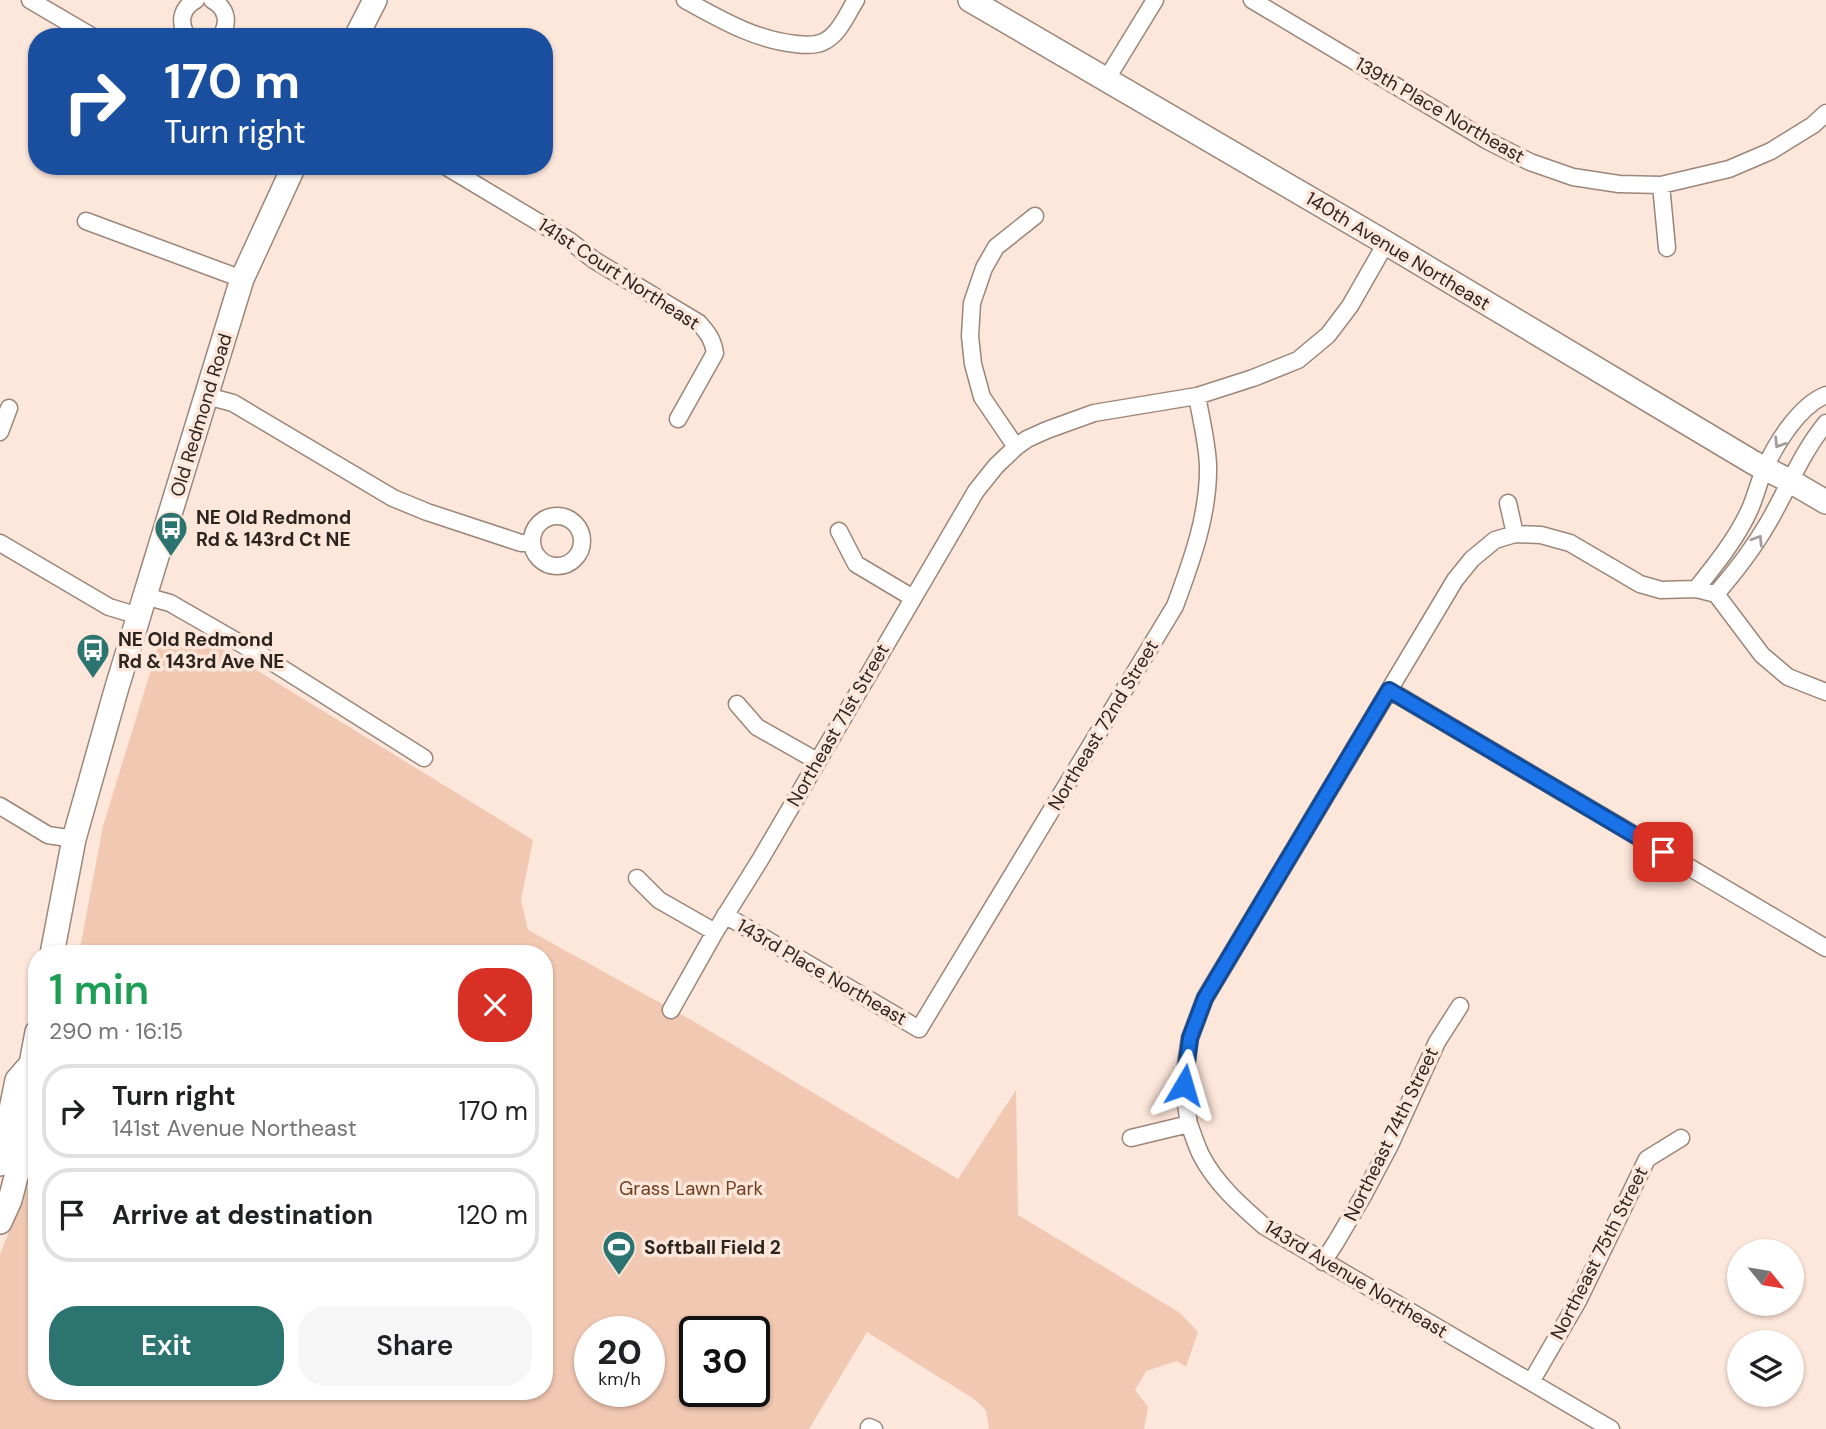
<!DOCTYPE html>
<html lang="en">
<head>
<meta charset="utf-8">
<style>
  body { margin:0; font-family:"DM Sans",sans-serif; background:#f6f6f6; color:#202124; height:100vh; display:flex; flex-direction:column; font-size:26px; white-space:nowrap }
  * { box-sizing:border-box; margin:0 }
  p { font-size:23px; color:#757577 }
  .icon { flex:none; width:38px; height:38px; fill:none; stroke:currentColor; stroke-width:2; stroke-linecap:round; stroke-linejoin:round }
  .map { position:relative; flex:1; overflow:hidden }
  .panel { position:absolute; left:28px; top:945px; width:525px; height:455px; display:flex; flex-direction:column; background:#fff; border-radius:28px; box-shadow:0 2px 5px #0004 }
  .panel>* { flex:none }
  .guide { position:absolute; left:28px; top:28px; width:525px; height:147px; border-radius:28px; box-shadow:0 2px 5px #0004; background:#1a4fa0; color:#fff; overflow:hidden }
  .needle { width:46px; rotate:120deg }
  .tools { position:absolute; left:1727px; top:1239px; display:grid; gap:14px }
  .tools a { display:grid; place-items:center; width:77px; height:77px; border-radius:50%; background:#fff; box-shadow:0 2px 5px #0004; font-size:35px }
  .speed { position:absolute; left:574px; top:1316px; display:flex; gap:14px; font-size:35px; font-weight:700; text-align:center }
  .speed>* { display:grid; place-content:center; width:91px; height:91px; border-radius:50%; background:#fff; box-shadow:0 2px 5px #0004; line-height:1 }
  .speed small { font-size:18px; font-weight:400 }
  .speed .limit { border:4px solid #111; border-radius:10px; background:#fff; color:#111 }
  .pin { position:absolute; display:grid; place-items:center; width:60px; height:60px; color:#fff; margin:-30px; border-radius:14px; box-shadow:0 4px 10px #0006 }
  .me { position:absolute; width:77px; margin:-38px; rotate:7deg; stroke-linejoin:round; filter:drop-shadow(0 0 5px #0008) }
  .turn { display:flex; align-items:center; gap:24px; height:147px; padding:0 21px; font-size:32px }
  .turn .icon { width:91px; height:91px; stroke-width:2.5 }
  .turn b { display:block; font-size:49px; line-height:60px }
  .round { display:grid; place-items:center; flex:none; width:74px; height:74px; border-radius:28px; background:#f6f6f6 }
  .head { display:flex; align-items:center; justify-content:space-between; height:119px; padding:0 21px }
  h1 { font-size:42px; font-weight:600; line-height:52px; color:#1e9e55 }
  .button { display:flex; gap:14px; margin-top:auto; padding:14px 21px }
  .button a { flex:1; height:80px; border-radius:28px; background:#2c746f; color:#fff; font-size:28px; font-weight:600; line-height:80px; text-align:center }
  .button a+a { background:#f6f6f6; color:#202124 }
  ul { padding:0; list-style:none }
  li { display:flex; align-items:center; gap:21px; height:94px; margin:0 14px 10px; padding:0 7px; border:4px solid #e0e0e0; border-radius:28px }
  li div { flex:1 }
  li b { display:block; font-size:26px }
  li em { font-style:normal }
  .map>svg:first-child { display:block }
</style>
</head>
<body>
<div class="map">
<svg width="1826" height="1429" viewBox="0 0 1826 1429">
  <rect width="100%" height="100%" fill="#fde6da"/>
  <path fill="#f1c8b2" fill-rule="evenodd" d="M188,628l345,212 -12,60 7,30 165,91 265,158 58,-89 2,125 162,98 18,19 -12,35 -9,-6 -31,10 -11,19 13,17 -4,22h-155l-3,-19 -12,-11 -107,-67 -58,97h-809v-175l37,-91v228h507v-437h-465l24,-128 59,-192zM590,1332h59v59h-59zM695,1332h59v59h-59z"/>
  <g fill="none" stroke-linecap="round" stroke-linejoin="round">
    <defs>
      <path id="street" d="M30,0l63,37
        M212,0c15,8 18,23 8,37
        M685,0c35,19 70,40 111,44 8,1 19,2 27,-2 16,-7 24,-28 33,-42
        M1252,0l236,141 42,21 43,15 46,7 42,1 68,-16 42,-18 42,-26 13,-12
        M188,37c-10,-14 -7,-29 8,-37
        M1106,80l49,-80
        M445,166l125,75 24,19 105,63c9,10 14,17 16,30l-37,66
        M1661,185l6,63
        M86,221l156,58
        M207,396l26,7 160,95 34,14 94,31h10
        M0,432l9,-24
        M1016,447l-34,-50 -9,-33 -3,-28 2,-33 12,-35 12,-21 39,-31
        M1508,503l7,31
        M532 541a25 25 0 1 1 50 0a25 25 0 1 1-50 0Z
        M839,531l17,33 57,34
        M0,543l109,64 30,9
        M1696,589c20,-25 41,-51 54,-80 6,-14 9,-28 15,-41 11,-25 35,-63 61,-73
        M1716,594c20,-23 37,-45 52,-71 20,-34 33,-70 58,-100
        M1716,594l46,61 26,22 38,15
        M145,596l25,7 94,54 160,101
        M1389,690l437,258
        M737,704l20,23 60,34
        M0,806l48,29 26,4
        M637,878l22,22 56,32
        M725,915l194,114 256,-423c17,-46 34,-92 33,-141 -1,-23 -7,-47 -11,-69
        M671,1010l44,-78 45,-72 216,-369 20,-25 20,-19 11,-8 20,-9 47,-17 103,-17 56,-18 45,-18 30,-25 22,-29 36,-63
        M1189,1124l-6,-39 7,-47 15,-40 250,-418 17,-21 23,-19 20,-6 26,1 29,8 70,41 21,6 35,-1 20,5
        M1131,1138l58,-14c4,10 7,21 12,31 15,29 39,50 63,71l347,203
        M1323,1262l13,-20 27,-46 27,-51 47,-103 23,-36
        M1531,1382l47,-81 69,-142 34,-21
        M869,1427l5,2"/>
      <path id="secondary" d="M970,0l416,243 368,220 36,18 36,21
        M356,37l19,-37
        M52,954l22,-115 43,-152 125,-408 52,-113
        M0,1164l17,-84 14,-16
        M0,1222l10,-22 11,-42 15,-71 -5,-23 6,-32"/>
    </defs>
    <use href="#street" stroke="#9b867a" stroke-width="19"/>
    <use href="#secondary" stroke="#9b867a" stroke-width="26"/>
    <use href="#street" stroke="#fff" stroke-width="16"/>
    <use href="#secondary" stroke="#fff" stroke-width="23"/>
  </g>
  <defs><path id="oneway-chevron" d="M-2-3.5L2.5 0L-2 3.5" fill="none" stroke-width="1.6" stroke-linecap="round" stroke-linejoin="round" transform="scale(1.75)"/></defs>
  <g stroke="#a09c9a">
    <use href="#oneway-chevron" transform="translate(1779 443) rotate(122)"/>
    <use href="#oneway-chevron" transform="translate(1758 540) rotate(-58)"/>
  </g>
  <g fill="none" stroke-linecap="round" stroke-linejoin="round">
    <defs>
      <path id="route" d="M1184,1085l6,-47 15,-40 184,-308 274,162"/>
    </defs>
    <use href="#route" stroke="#114b97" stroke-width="18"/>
    <use href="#route" stroke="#1a73e8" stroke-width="12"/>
  </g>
  <defs>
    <symbol id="bus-pin" viewBox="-11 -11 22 30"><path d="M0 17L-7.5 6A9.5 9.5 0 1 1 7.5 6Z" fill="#2c746f" stroke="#fde6da"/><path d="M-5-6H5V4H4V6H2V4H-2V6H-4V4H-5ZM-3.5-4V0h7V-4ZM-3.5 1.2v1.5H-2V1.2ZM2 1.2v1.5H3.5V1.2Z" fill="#fff"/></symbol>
    <symbol id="stadium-pin" viewBox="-11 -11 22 30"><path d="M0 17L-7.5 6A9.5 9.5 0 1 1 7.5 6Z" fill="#2c746f" stroke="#fde6da"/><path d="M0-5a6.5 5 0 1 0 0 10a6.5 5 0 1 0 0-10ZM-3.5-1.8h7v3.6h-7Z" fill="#fff"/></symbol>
  </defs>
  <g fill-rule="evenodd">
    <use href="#bus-pin" x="152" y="509" width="38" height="52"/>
    <use href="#bus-pin" x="74" y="631" width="38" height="52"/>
    <use href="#stadium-pin" x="600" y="1228" width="38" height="52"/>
  </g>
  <g text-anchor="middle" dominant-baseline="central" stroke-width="7" stroke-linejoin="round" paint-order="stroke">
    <g font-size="19" fill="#2c241f" stroke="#fde6da">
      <text transform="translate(1440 110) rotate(30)">139th Place Northeast</text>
      <text transform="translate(1398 251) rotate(31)">140th Avenue Northeast</text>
      <text transform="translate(619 274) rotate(33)">141st Court Northeast</text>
      <text transform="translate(201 415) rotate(-73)">Old Redmond Road</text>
      <text transform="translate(838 725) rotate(-60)">Northeast 71st Street</text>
      <text transform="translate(1103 725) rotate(-59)">Northeast 72nd Street</text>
      <text transform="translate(822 972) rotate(30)">143rd Place Northeast</text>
      <text transform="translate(1391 1134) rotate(-64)">Northeast 74th Street</text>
      <text transform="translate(1599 1253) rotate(-63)">Northeast 75th Street</text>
      <text transform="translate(1356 1279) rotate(31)">143rd Avenue Northeast</text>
    </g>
    <g font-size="19" font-weight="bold" fill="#2c241f" stroke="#fde6da" text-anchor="start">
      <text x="196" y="517">NE Old Redmond<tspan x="196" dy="22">Rd &amp; 143rd Ct NE</tspan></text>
      <text x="118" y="639">NE Old Redmond<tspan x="118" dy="22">Rd &amp; 143rd Ave NE</tspan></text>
      <text x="644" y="1247">Softball Field 2</text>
    </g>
    <g font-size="19" fill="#723e1e" stroke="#fde6da">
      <text x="691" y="1188">Grass Lawn Park</text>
    </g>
  </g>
</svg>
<div class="tools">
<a><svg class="needle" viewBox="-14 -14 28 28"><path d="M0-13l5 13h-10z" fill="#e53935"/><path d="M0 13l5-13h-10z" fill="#757577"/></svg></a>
<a><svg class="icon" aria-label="layers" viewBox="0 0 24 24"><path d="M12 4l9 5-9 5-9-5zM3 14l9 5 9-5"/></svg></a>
</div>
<div class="speed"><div>20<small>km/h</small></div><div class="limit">30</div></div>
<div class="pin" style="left:1663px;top:852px;background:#d93025"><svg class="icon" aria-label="arrive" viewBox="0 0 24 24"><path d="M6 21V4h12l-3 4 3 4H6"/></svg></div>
<svg class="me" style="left:1184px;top:1085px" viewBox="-20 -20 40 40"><path d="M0-17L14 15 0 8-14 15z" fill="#1a73e8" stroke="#fff" stroke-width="4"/></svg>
<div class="guide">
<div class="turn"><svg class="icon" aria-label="right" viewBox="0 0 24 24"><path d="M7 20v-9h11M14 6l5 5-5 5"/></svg><div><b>170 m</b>Turn right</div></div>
</div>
<section class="panel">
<div class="head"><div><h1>1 min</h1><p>290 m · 16:15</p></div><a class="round" style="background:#d93025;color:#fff"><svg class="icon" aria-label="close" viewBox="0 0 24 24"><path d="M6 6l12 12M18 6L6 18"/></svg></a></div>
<ul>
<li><svg class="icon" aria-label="right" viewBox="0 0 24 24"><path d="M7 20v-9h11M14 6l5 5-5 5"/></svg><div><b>Turn right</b><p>141st Avenue Northeast</p></div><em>170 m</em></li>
<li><svg class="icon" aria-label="arrive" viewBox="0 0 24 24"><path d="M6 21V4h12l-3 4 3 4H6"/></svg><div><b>Arrive at destination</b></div><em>120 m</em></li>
</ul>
<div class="button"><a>Exit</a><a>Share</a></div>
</section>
</div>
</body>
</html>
